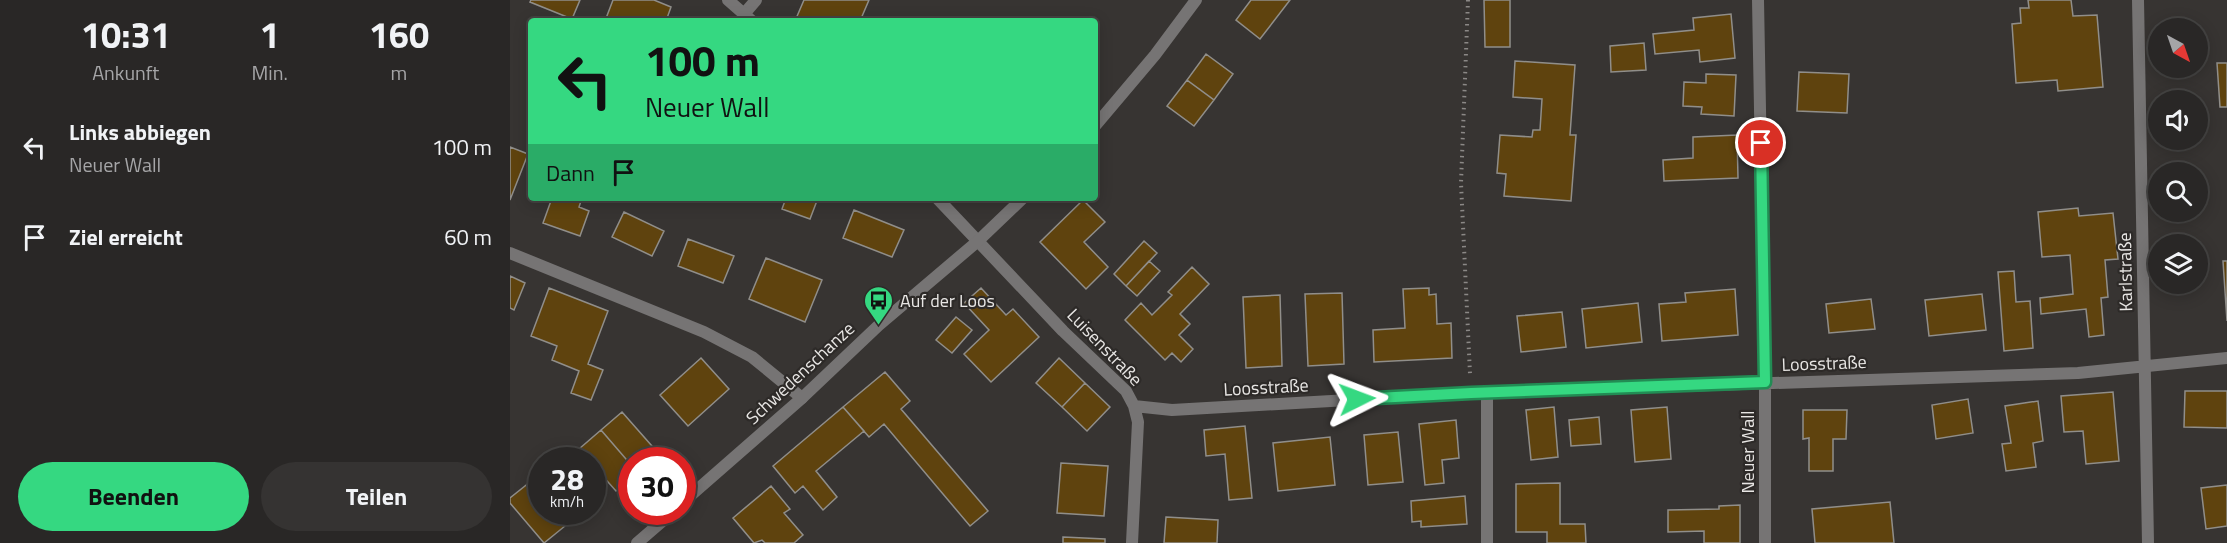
<!DOCTYPE html>
<html lang="de">
<head>
<meta charset="utf-8">
<style>
  body { margin:0; font-family:"Titillium Web",sans-serif; background:#353332; color:#f1f3f6; height:100vh; display:flex; flex-direction:column; font-size:22px; white-space:nowrap }
  * { box-sizing:border-box; margin:0 }
  p { font-size:20px; color:#a5a5a7 }
  .icon { flex:none; width:33px; height:33px; fill:none; stroke:currentColor; stroke-width:2; stroke-linecap:round; stroke-linejoin:round }
  .map { position:relative; flex:1; overflow:hidden }
  .drawer { display:flex; flex-direction:column; background:#292726; width:510px }
  .drawer>* { flex:none }
  .hud { position:absolute; left:18px; top:18px; width:570px; height:183px; border-radius:6px; box-shadow:0 3px 15px #0003,0 0 0 2px #454443; background:#35d881; color:#111; overflow:hidden }
  .needle { width:39px; rotate:140deg }
  .buttons { position:absolute; left:1638px; top:18px; display:grid; gap:12px }
  .buttons a { display:grid; place-items:center; width:60px; height:60px; border-radius:50%; background:#292726; box-shadow:0 3px 15px #0003,0 0 0 2px #454443; font-size:30px }
  .speed { position:absolute; left:18px; top:447px; display:flex; gap:12px; font-size:30px; font-weight:700; text-align:center }
  .speed>* { display:grid; place-content:center; width:78px; height:78px; border-radius:50%; background:#292726; box-shadow:0 3px 15px #0003,0 0 0 2px #454443; line-height:1 }
  .speed small { font-size:15px; font-weight:400 }
  .speed .limit { border:9px solid #d22; background:#fff; color:#111 }
  .pin { position:absolute; display:grid; place-items:center; width:51px; height:51px; color:#fff; margin:-26px; border:3px solid #fff; border-radius:50%; box-shadow:0 2px 6px #0007 }
  .me { position:absolute; width:66px; margin:-33px; rotate:87deg; stroke-linejoin:round; filter:drop-shadow(0 0 4px #0008) }
  .turn { display:flex; align-items:center; gap:21px; height:126px; padding:0 18px; font-size:27px }
  .turn .icon { width:78px; height:78px; stroke-width:2.5 }
  .turn b { display:block; font-size:42px; line-height:51px }
  .then { display:flex; align-items:center; height:57px; padding:0 18px; background:#0003; gap:12px; font-size:22px }
  .eta { display:flex; justify-content:space-evenly; align-items:center; height:102px; text-align:center }
  .eta b { font-size:36px; font-weight:700; line-height:42px }
  .button { display:flex; gap:12px; margin-top:auto; padding:12px 18px }
  .button a { flex:1; height:69px; border-radius:36px; background:#35d881; color:#111; font-size:24px; font-weight:700; line-height:69px; text-align:center }
  .button a+a { background:#353332; color:#f1f3f6 }
  ul { padding:0; list-style:none }
  li { display:flex; align-items:center; gap:18px; height:90px; padding:0 18px }
  li div { flex:1 }
  li b { display:block; font-size:22px }
  li em { font-style:normal }
  main { display:flex; flex:1; min-height:0 }
  .map>svg:first-child { display:block }
</style>
</head>
<body>
<main>
<section class="drawer">
<div class="eta">
<div><b>10:31</b><p>Ankunft</p></div>
<div><b>1</b><p>Min.</p></div>
<div><b>160</b><p>m</p></div>
</div>
<ul>
<li><svg class="icon" aria-label="left" viewBox="0 0 24 24"><path d="M17 20v-9H6M10 6l-5 5 5 5"/></svg><div><b>Links abbiegen</b><p>Neuer Wall</p></div><em>100 m</em></li>
<li><svg class="icon" aria-label="arrive" viewBox="0 0 24 24"><path d="M6 21V4h12l-3 4 3 4H6"/></svg><div><b>Ziel erreicht</b></div><em>60 m</em></li>
</ul>
<div class="button"><a>Beenden</a><a>Teilen</a></div>
</section>
<div class="map">
<svg width="1717" height="543" viewBox="0 0 1717 543">
  <rect width="100%" height="100%" fill="#373432"/>
  <path fill="#5f430e" stroke="#908e8a" stroke-width="1.5" d="M21,0h49l-8,19 -42,-17z
    M103,0h41l17,7 -5,14h-61z
    M294,0h65l-9,21h-65z
    M741,0h39l-30,39 -24,-19z
    M974,0h26v47h-25z
    M1518,0h43l2,16 24,-1 6,72 -45,4 -1,-11 -41,3 -4,-59 9,-1 -1,-15h9z
    M1221,14l4,44 -35,4 -1,-12 -44,4 -2,-20 41,-4 -1,-12z
    M1134,43l2,27 -35,2 -1,-26z
    M696,54l27,20 -19,26 -27,-20z
    M1005,61l60,4 -5,70h6l-5,66 -67,-5 2,-22 -9,-1 3,-38 32,2 1,-7h7l2,-31 -29,-2z
    M1707,63h10v44h-7z
    M1289,72l50,2 -2,39 -50,-2z
    M1196,74l30,1 -2,41 -33,-2 1,-7 -19,-1 1,-24 22,1z
    M677,80l27,20 -20,26 -27,-20z
    M1227,135l1,43 -74,3 -1,-21 30,-2v-21z
    M0,147l18,7 -18,46z
    M42,198h30l-3,9 10,4 -9,25 -37,-13z
    M276,198h32l-8,21 -28,-10z
    M573,200l22,22 -21,20 24,25 -22,22 -46,-47z
    M1568,208l1,8 34,-3 5,46 -13,1 3,37 -7,1 3,37 -15,2 -3,-28 -45,5 -1,-16 33,-4 -3,-39 -28,2 -4,-45z
    M344,210l50,20 -12,27 -49,-19z
    M114,212l40,19 -12,25 -40,-19z
    M178,239l46,17 -11,27 -45,-17z
    M634,241l13,12 -31,33 -12,-12z
    M256,258l56,22 -17,42 -56,-23z
    M639,261l11,10 -23,25 -11,-10z
    M1713,261h4v60z
    M682,267l17,17 -29,30 10,10 -11,11 14,14 -12,13 -9,-9 -7,7 -40,-40 16,-17 11,12 20,-20 -4,-3z
    M1504,271l2,31 14,-1 3,47 -29,3 -6,-79z
    M0,276l15,7 -11,27 -4,-2z
    M39,288l59,23 -20,53 15,6 -12,30 -20,-7 8,-22 -27,-11 5,-14 -26,-10z
    M471,288l25,27 7,-6 26,28 -48,45 -27,-28 25,-24 -25,-27z
    M919,288v7l7,-1 1,30 14,-1 1,35 -78,4 -1,-32 32,-2 -2,-39z
    M1225,289l3,46 -76,6 -3,-37 27,-2 -1,-9z
    M832,293l2,71 -36,2 -3,-72z
    M1472,294l4,36 -57,6 -4,-36z
    M770,295l2,71 -36,2 -3,-71z
    M1361,299l4,30 -46,4 -3,-29z
    M1128,303l4,39 -56,6 -4,-39z
    M1052,312l4,35 -45,5 -4,-36z
    M446,317l16,13 -20,23 -16,-13z
    M191,358l28,31 -41,37 -28,-31z
    M549,358l26,25 -23,24 -26,-24z
    M375,372l25,29 -9,8 87,102 -18,15 -86,-102 -15,13 -26,-30z
    M575,383l25,24 -23,24 -25,-24z
    M1675,391h42v37l-43,-1z
    M1603,392l6,69 -33,3 -3,-33 -19,1 -3,-36z
    M1458,399l5,34 -37,6 -4,-34z
    M1528,401l5,40 -10,2 3,24 -30,4 -4,-27 9,-1 -6,-37z
    M333,407l21,24 -48,40 21,26 -14,13 -20,-24 -8,7 -22,-27z
    M1044,407l4,50 -27,3 -5,-50z
    M1157,407l4,52 -36,3 -4,-52z
    M1293,410h44l-1,29h-13v32h-24v-33l-6,1z
    M112,412l37,42 -7,6h-20v6l-31,-36z
    M1089,417l2,27 -30,2 -2,-26z
    M946,420l3,38 -17,2 2,23 -19,2 -6,-61z
    M735,426l7,72 -23,2 -4,-46 -19,2 -2,-26z
    M91,430l31,36v12l-16,13 -24,-27v-4h-2l-11,-11z
    M888,432l5,50 -35,3 -4,-50z
    M820,437l5,48 -57,6 -5,-48z
    M551,463l47,3 -4,50 -47,-3z
    M32,473v24l-12,-15z
    M20,482l12,15v15h11l12,14 -21,17 -34,-40v-5z
    M1050,483v41h25l1,19h-39v-11h-31v-48z
    M1717,485v41l-21,3 -5,-41z
    M261,486l19,23 -6,4 19,22 -9,8h-29l-3,-3 -8,3 -21,-25z
    M955,496l2,28 -46,3v-6l-9,1 -1,-21z
    M1380,502l4,41h-79l-3,-34z
    M1230,505v38h-36v-12l-36,1v-22l51,-1v-3z
    M43,512h30l-18,14z
    M656,517l52,3 -1,23h-53z
    M553,537l42,2v4h-42z"/>
  <g fill="none" stroke-linecap="round" stroke-linejoin="round">
    <path stroke="#8b8886" stroke-width="4" stroke-dasharray="1.5 4.5" stroke-linecap="butt" d="M958,0l-7,183 9,191"/>
    <path stroke="#767474" stroke-width="12" d="M234,14l12,-14"/>
    <path stroke="#767474" stroke-width="12" d="M218,0l24,21
      M1248,0l7,382v161
      M1628,0l10,543
      M427,198l126,133 63,60 8,15 4,16 -6,121
      M0,253l194,79 48,25 50,41
      M977,392v151
      M624,406l38,4 299,-17 607,-20 149,-15"/>
    <path stroke="#767474" stroke-width="12" d="M585,126l60,-71 41,-55
      M172,503l120,-105 77,-73 99,-84 45,-43
      M127,543l36,-31"/>
  </g>
  <g fill="none" stroke-linecap="round" stroke-linejoin="round">
    <defs>
      <path id="route" d="M847,399l114,-6 294,-11 -4,-239"/>
    </defs>
    <use href="#route" stroke="#228c54" stroke-width="15"/>
    <use href="#route" stroke="#35d881" stroke-width="10"/>
  </g>
  <defs>
    <symbol id="bus-pin" viewBox="-11 -11 22 30"><path d="M0 17L-7.5 6A9.5 9.5 0 1 1 7.5 6Z" fill="#35d881" stroke="#2d2a28"/><path d="M-5-6H5V4H4V6H2V4H-2V6H-4V4H-5ZM-3.5-4V0h7V-4ZM-3.5 1.2v1.5H-2V1.2ZM2 1.2v1.5H3.5V1.2Z" fill="#111"/></symbol>
  </defs>
  <g fill-rule="evenodd">
    <use href="#bus-pin" x="352" y="284" width="33" height="45"/>
  </g>
  <g text-anchor="middle" dominant-baseline="central" stroke-width="4.5" stroke-linejoin="round" paint-order="stroke">
    <g font-size="18" fill="#e8e6e4" stroke="#2d2a28">
      <text transform="translate(1615 272) rotate(-91)">Karlstraße</text>
      <text transform="translate(595 347) rotate(46)">Luisenstraße</text>
      <text transform="translate(1314 363) rotate(-2)">Loosstraße</text>
      <text transform="translate(290 373) rotate(-43)">Schwedenschanze</text>
      <text transform="translate(756 387) rotate(-3)">Loosstraße</text>
      <text transform="translate(1237 452) rotate(-90)">Neuer Wall</text>
    </g>
    <g font-size="18" fill="#e8e6e4" stroke="#2d2a28" text-anchor="start">
      <text x="390" y="300">Auf der Loos</text>
    </g>
  </g>
</svg>
<div class="buttons">
<a><svg class="needle" viewBox="-14 -14 28 28"><path d="M0-13l5 13h-10z" fill="#e53935"/><path d="M0 13l5-13h-10z" fill="#a5a5a7"/></svg></a>
<a><svg class="icon" aria-label="sound" viewBox="0 0 24 24"><path d="M4 9h4l5-4v14l-5-4H4zM17 9q2 3 0 6"/></svg></a>
<a><svg class="icon" aria-label="search" viewBox="0 0 24 24"><circle cx="10" cy="10" r="6"/><path d="M15 15l6 6"/></svg></a>
<a><svg class="icon" aria-label="layers" viewBox="0 0 24 24"><path d="M12 4l9 5-9 5-9-5zM3 14l9 5 9-5"/></svg></a>
</div>
<div class="speed"><div>28<small>km/h</small></div><div class="limit">30</div></div>
<div class="pin" style="left:1251px;top:143px;background:#d93025"><svg class="icon" aria-label="arrive" viewBox="0 0 24 24"><path d="M6 21V4h12l-3 4 3 4H6"/></svg></div>
<svg class="me" style="left:847px;top:399px" viewBox="-20 -20 40 40"><path d="M0-17L14 15 0 8-14 15z" fill="#35d881" stroke="#fff" stroke-width="4"/></svg>
<div class="hud">
<div class="turn"><svg class="icon" aria-label="left" viewBox="0 0 24 24"><path d="M17 20v-9H6M10 6l-5 5 5 5"/></svg><div><b>100 m</b>Neuer Wall</div></div>
<div class="then">Dann<svg class="icon" aria-label="arrive" viewBox="0 0 24 24"><path d="M6 21V4h12l-3 4 3 4H6"/></svg></div>
</div>
</div>
</main>
</body>
</html>
